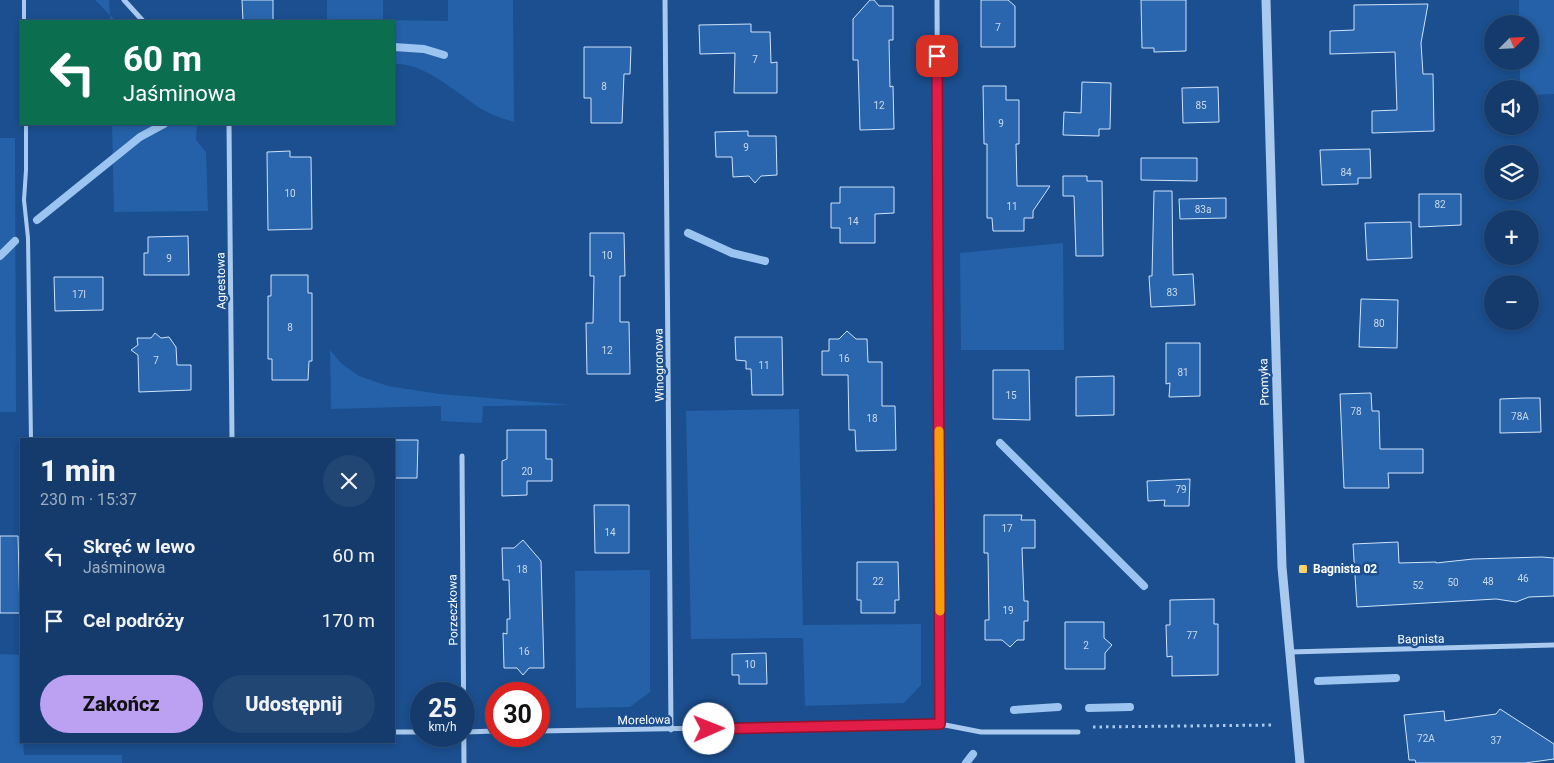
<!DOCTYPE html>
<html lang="pl">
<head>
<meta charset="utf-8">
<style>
  body { margin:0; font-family:Roboto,sans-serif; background:#214673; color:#f1f3f6; height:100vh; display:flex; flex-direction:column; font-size:19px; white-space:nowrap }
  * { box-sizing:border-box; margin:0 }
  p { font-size:16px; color:#9dadc1 }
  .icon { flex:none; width:28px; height:28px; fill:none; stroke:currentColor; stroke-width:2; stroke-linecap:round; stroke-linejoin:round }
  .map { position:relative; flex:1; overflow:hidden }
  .panel { position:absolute; left:20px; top:438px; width:375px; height:305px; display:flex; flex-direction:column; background:#143b6b; border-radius:0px; box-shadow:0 2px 8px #0003,0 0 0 1px #33557e }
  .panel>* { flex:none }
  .guide { position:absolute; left:20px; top:20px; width:375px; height:105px; border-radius:0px; box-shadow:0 2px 8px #0003,0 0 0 1px #33557e; background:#0b6e4f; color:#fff; overflow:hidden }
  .needle { width:32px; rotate:66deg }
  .tools { position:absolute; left:1484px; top:15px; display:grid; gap:10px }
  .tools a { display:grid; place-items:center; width:55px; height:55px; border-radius:50%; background:#143b6b; box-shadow:0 2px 8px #0003,0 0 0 1px #33557e; font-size:25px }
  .speed { position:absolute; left:410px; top:682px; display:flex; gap:10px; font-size:25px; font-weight:700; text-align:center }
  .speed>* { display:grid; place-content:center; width:65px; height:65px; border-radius:50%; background:#143b6b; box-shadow:0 2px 8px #0003,0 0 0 1px #33557e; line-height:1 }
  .speed small { font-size:12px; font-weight:400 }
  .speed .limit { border:8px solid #d22; background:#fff; color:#111 }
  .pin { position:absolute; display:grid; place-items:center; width:42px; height:42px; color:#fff; margin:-21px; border-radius:10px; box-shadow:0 2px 8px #0006 }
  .me { position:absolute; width:55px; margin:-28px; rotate:89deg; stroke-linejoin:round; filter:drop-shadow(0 0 4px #0008) }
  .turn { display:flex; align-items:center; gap:18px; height:105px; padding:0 20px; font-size:22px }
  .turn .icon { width:65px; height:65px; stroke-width:2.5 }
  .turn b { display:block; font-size:35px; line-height:42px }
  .round { display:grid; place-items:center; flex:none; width:52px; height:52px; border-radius:26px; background:#214673 }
  .headline { display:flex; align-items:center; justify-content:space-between; height:85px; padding:0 20px }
  h1 { font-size:30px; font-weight:800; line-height:38px }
  .action { display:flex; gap:10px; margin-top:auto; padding:10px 20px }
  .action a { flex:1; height:58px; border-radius:30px; background:#bca0f2; color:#111; font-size:20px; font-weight:800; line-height:58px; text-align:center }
  .action a+a { background:#214673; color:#f1f3f6 }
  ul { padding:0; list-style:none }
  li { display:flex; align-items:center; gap:15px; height:65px; padding:0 20px }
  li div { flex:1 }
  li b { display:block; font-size:19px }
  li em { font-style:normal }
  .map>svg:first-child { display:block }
</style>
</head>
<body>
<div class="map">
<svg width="1554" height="763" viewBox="0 0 1554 763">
  <rect width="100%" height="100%" fill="#1b4f8f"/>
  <path fill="#2461a8" d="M95,0h14l1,15 6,6h-6v-6z
    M327,0h56v20l65,1v-21h65l1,122c-9,-3 -20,-6 -29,-11 -26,-15 -59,-49 -91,-47v-43h-67z
    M1519,0h35v94l-24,1v-6h-10v-28h10v-37h-11z
    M112,124h85l-1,16 10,12 2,59 -94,1z
    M0,138h15l1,274h-16z
    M1063,243l1,107h-103l-1,-97z
    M330,350l12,14 17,12 29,10 52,8 132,11 -89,1 -1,17 -41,-2v-15l-110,3z
    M799,409l4,216 118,-1v61l-17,18 -99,3 -2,-68 -112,1 -5,-228z
    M650,570v122l-20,15 -54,1 -1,-137z
    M0,654l21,1v86h2l1,14h98v8h-122z"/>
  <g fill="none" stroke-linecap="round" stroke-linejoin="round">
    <path stroke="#9cc4f0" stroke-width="8" d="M394,47l30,2 20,6
      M37,220l103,-83 24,-13
      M688,233l44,20 33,8
      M0,256l15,-15
      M1000,443l144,143
      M1318,681l78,-3
      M1089,708l41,-1
      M1014,710l44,-3
      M966,763l7,-9"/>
  </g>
  <path fill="#2a66ad" stroke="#cfe3fa" d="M242,0h31v21h-30z
    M870,0h4l5,6h14v34h-4l1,47 3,-1 1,43 -34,1 -2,-70h-5v-41z
    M981,0h27l7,6v41h-34z
    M1141,0h45v51l-32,1v-4h-12z
    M1428,4l-7,39 2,31h10l1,57 -62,2v-22l25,-1 -2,-58 -65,2v-23l24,-1v-25z
    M751,24v8h19l1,31 6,-1v31h-43l1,-40 -35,1 -1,-29z
    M584,47h47l-1,27h-6l-2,49h-31v-25h-7z
    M1082,82l29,1 -1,46h-11v7l-36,-1 1,-23 17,1z
    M983,86h23v14h13v44h-3l1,42h33l-17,25v7h-9v13h-31l-1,-13h-5v-74h-3z
    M1218,87l1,35 -36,1 -1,-35z
    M748,131v5h28l1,39 -16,1 -6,7 -6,-7 -16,1 -1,-20h-16l-1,-25z
    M1370,149l1,29h-13v6l-36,1 -2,-35z
    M290,151v6h21l1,72 -44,1 -1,-78z
    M1141,158h56v23l-56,-1z
    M1063,176h24v5h15l1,75h-27l-2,-60h-11z
    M840,187h54v26l-19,1v29h-35v-15h-9v-25h9z
    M1154,191h18l1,84 20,-1 2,31 -44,2 -2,-31h3z
    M1419,194h42v31l-42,2z
    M1226,198v20l-46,1 -1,-20z
    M1411,222l1,36 -45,2 -2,-37z
    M590,233h34l1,43h-5v46h9l1,52h-43l-1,-51h7l1,-47h-4z
    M188,236l1,39h-45v-22h4v-16z
    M271,275h37v18h4v68h-3l-1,19h-36v-21h-4v-63h3z
    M54,277h49v33l-48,1z
    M1361,299l37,1 -1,48 -38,-1z
    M847,331l9,8h11l1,23h14v44h13l1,44 -40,1 -1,-21h-6l-1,-55h-26v-24h7v-12h10z
    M155,333l6,5 8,-1 7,10 1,18h14v25l-52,2 -1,-37 -7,-5 7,-5 -1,-7h14z
    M735,337h47l1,58h-31l-1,-26h-5v-8l-10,-1z
    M1166,343h34v53l-31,1 1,-14 -4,1z
    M993,370h36l1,50 -37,-1z
    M1114,376v39l-38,1v-39z
    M1371,393l1,18h7l1,38h43v24h-35l1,15h-45l-4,-94z
    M1524,398h16l1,34 -41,1v-34z
    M507,430h39v29h6v22h-25v14l-25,1v-35l5,-2z
    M394,440h24l-1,38h-23z
    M1190,479l-1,27h-25l1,-6 -17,1 -1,-20z
    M594,505h35v48h-34z
    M984,515h38l-1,5h14v28h-13l2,53h4v20h-4v19h-7l-7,7 -8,-7h-17v-20h4l-1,-67h-4z
    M0,536h18l2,77h-20z
    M523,540l18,21 3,107h-15l-6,7 -6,-7h-13l-1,-35 4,1v-15h3l-1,-39h-6l-1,-32h12z
    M1398,542l1,21 37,-1v1l37,-4 69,-2 12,1v38l-25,1 -13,5 -20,-3 -139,8 -4,-63z
    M857,562h41l1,38h-4v13h-34v-13h-4z
    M1214,599v25h4v51l-46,1v-20l-5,1 -1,-32h4v-25z
    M1065,622h39v16l8,7 -7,8v16h-40z
    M766,653l1,31h-28v-9h-7v-21z
    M1500,709l54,35v15l-29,4h-109l-1,-3h-6l-5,-45 40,-4 1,10 51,-7z"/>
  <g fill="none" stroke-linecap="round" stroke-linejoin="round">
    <path stroke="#a9c9ee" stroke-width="3" stroke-dasharray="2.5 4" stroke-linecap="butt" d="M1093,727l182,-2"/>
    <path stroke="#a9c9ee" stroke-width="4" d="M24,0v21
      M26,124v46l-2,30 4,38 3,201"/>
    <path stroke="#a9c9ee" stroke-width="5" d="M124,0l19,21
      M665,0l6,730
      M937,0l3,724
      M229,124l3,315
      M462,456l2,307
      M1289,652l265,-7
      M539,731l401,-7 41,8h97
      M394,732h27
      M464,732l32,-1"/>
    <path stroke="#a9c9ee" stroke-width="9" d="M1266,0l16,567 18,196"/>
  </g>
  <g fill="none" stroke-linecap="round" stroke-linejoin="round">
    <defs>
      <path id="route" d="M709,729l231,-5 -3,-668"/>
    </defs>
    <use href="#route" stroke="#92132f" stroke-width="12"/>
    <use href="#route" stroke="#e11d48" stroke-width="9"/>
    <path stroke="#f59e0b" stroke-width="9" d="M939,431l1,180"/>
  </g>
  <rect fill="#ffd166" stroke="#1b4f8f" stroke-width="2" x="1298" y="564" width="10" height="10" rx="2.5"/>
  <g text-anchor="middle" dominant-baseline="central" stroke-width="5" stroke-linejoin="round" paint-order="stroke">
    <g font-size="10" fill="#cad9ea">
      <text x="998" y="27">7</text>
      <text x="755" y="59">7</text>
      <text x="604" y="86">8</text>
      <text x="879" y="105">12</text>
      <text x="1201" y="105">85</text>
      <text x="1001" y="123">9</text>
      <text x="746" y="147">9</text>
      <text x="1346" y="172">84</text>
      <text x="290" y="193">10</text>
      <text x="1440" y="204">82</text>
      <text x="1012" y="206">11</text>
      <text x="1203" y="209">83a</text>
      <text x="853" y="221">14</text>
      <text x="607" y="255">10</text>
      <text x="169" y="258">9</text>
      <text x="1172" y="292">83</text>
      <text x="79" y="294">17I</text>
      <text x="1379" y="323">80</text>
      <text x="290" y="327">8</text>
      <text x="607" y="350">12</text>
      <text x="844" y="358">16</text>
      <text x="156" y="360">7</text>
      <text x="764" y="365">11</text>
      <text x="1183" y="372">81</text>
      <text x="1011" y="395">15</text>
      <text x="1356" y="411">78</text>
      <text x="1520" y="416">78A</text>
      <text x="872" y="418">18</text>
      <text x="527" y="471">20</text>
      <text x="1181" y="489">79</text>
      <text x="1007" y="528">17</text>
      <text x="610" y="532">14</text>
      <text x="522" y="569">18</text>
      <text x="1523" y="578">46</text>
      <text x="878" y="581">22</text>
      <text x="1488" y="581">48</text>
      <text x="1453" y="582">50</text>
      <text x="1418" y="585">52</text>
      <text x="1008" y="610">19</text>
      <text x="1192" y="635">77</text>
      <text x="1086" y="645">2</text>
      <text x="524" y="651">16</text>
      <text x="750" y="664">10</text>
      <text x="1426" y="738">72A</text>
      <text x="1496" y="740">37</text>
    </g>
    <g font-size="12" fill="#fff" stroke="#1b4f8f">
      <text transform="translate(221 281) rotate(-91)">Agrestowa</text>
      <text transform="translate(659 365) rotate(-91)">Winogronowa</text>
      <text transform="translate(1264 382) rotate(-92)">Promyka</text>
      <text transform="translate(453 610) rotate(-91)">Porzeczkowa</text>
      <text transform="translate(1421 639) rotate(-1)">Bagnista</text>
      <text transform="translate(644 720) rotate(-1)">Morelowa</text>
    </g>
    <g font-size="12" font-weight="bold" fill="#fff" stroke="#1b4f8f" text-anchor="start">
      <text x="1313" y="569">Bagnista 02</text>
    </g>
  </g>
</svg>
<div class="tools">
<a><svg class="needle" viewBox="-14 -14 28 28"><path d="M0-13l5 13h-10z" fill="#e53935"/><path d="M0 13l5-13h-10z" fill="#9dadc1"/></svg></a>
<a><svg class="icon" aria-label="sound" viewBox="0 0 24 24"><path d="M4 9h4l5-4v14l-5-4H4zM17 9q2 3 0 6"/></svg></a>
<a><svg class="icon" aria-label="layers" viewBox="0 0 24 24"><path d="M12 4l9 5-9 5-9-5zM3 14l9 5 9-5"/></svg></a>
<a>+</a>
<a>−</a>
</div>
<div class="speed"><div>25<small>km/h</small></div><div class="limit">30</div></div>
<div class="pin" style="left:937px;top:56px;background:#d93025"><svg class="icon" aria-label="arrive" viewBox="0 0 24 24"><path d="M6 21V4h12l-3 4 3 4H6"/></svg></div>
<svg class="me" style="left:709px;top:729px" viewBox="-20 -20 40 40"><circle r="19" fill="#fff"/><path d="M0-13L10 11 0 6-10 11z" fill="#e11d48"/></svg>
<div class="guide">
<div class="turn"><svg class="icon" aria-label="left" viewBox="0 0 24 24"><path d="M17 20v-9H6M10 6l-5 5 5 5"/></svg><div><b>60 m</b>Jaśminowa</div></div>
</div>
<section class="panel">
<div class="headline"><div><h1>1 min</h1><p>230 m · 15:37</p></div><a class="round"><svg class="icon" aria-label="close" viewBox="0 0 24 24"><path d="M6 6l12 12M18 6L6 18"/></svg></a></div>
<ul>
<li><svg class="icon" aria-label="left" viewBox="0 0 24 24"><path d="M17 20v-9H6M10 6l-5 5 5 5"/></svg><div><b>Skręć w lewo</b><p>Jaśminowa</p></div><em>60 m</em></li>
<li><svg class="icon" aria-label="arrive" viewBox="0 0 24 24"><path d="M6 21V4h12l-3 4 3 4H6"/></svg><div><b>Cel podróży</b></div><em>170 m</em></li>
</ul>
<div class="action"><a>Zakończ</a><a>Udostępnij</a></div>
</section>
</div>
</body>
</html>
